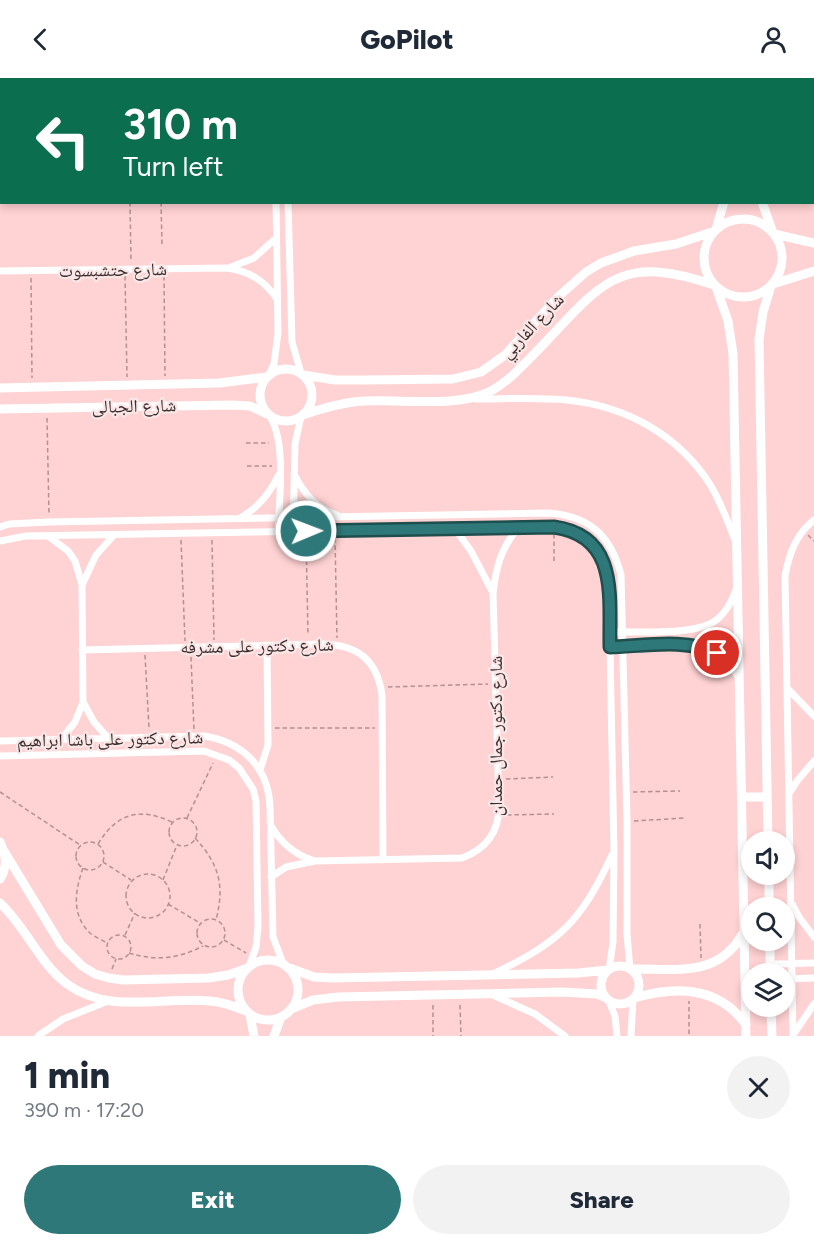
<!DOCTYPE html>
<html lang="en">
<head>
<meta charset="utf-8">
<style>
  body { margin:0; font-family:Figtree,"Noto Naskh Arabic",sans-serif; background:#f2f2f3; color:#1f2937; height:100vh; display:flex; flex-direction:column; font-size:22px; white-space:nowrap }
  * { box-sizing:border-box; margin:0 }
  p { font-size:20px; color:#747a83 }
  .icon { flex:none; width:33px; height:33px; fill:none; stroke:currentColor; stroke-width:2; stroke-linecap:round; stroke-linejoin:round }
  .map { position:relative; height:958px; overflow:hidden }
  .sheet { display:flex; flex-direction:column; background:#fff; flex:1 }
  .sheet>* { flex:none }
  .guide { position:absolute; left:0px; top:0px; width:814px; height:126px; box-shadow:0 3px 9px #0003; background:#0b6e4f; color:#fff; overflow:hidden }
  .controls { position:absolute; left:741px; top:753px; display:grid; gap:12px }
  .controls a { display:grid; place-items:center; width:54px; height:54px; border-radius:50%; background:#fff; box-shadow:0 3px 9px #0003; font-size:30px }
  .pin { position:absolute; display:grid; place-items:center; width:51px; height:51px; color:#fff; margin:-26px; border:3px solid #fff; border-radius:50%; box-shadow:0 2px 6px #0007 }
  .me { position:absolute; width:66px; margin:-33px; rotate:89deg; stroke-linejoin:round; filter:drop-shadow(0 0 4px #0008) }
  .turn { display:flex; align-items:center; gap:21px; height:126px; padding:0 24px; font-size:27px }
  .turn .icon { width:78px; height:78px; stroke-width:2.5 }
  .turn b { display:block; font-size:42px; line-height:51px }
  .round { display:grid; place-items:center; flex:none; width:63px; height:63px; border-radius:32px; background:#f2f2f3 }
  .headline { display:flex; align-items:center; justify-content:space-between; height:102px; padding:0 24px }
  h1 { font-size:36px; font-weight:800; line-height:45px }
  .primary-button { display:flex; gap:12px; margin-top:auto; padding:12px 24px }
  .primary-button a { flex:1; height:69px; border-radius:36px; background:#2f7879; color:#fff; font-size:24px; font-weight:800; line-height:69px; text-align:center }
  .primary-button a+a { background:#f2f2f3; color:#1f2937 }
  header { display:flex; justify-content:space-between; align-items:center; height:78px; padding:0 24px; background:#fff; font-size:27px; font-weight:800 }
  .map>svg:first-child { display:block }
</style>
</head>
<body>
<header><svg class="icon" aria-label="back" viewBox="0 0 24 24"><path d="M15 5l-7 7 7 7"/></svg>GoPilot<svg class="icon" aria-label="person" viewBox="0 0 24 24"><circle cx="12" cy="8" r="4"/><path d="M4 21q1-7 8-7t8 7"/></svg></header>
<div class="map">
<svg width="814" height="958" viewBox="0 0 814 958">
  <rect width="100%" height="100%" fill="#ffd2d3"/>
  <g fill="none" stroke-linecap="round" stroke-linejoin="round">
    <path stroke="#b39192" stroke-width="1.5" stroke-dasharray="4.5 3" stroke-linecap="butt" d="M169,0v2
      M199,0v2
      M130,124l1,60
      M161,124l1,42
      M125,198l2,101
      M164,198l1,100
      M31,200l1,100
      M47,340l2,97
      M246,365h23
      M247,388h25
      M554,456v30
      M808,457l6,6
      M306,460l2,97
      M335,460l2,100
      M181,462l4,101
      M212,462l2,100
      M145,577l4,73
      M191,579l3,73
      M388,609l100,-3
      M275,650h100
      M506,701l47,-2
      M0,714l80,53
      M633,714l47,-1
      M507,737l47,-1
      M169 754a14 14 0 1 1 28 0a14 14 0 1 1-28 0Z
      M187,740l26,-55
      M634,743l50,-3
      M195,760c24,26 30,47 21,82
      M76 778a14 14 0 1 1 28 0a14 14 0 1 1-28 0Z
      M98,766c19,-31 41,-37 74,-22
      M103,784l28,18
      M83,790c-8,22 -12,47 7,65 5,4 12,7 17,10
      M126 818a22 22 0 1 1 44 0a22 22 0 1 1-44 0Z
      M163,802l14,-35
      M168,826l32,19
      M197 855a14 14 0 1 1 28 0a14 14 0 1 1-28 0Z
      M700,846l1,34
      M107 869a12 12 0 1 1 24 0a12 12 0 1 1-24 0Z
      M125,857l10,-22
      M224,862l22,13
      M129,875c27,8 49,6 74,-7
      M112,891l4,-10
      M433,927v31
      M460,927l1,31
      M689,956v-33"/>
    <path stroke="#fff" stroke-width="7" d="M58,0l1,2
      M71,0v2
      M281,0l1,2
      M408,0v2
      M598,0v2
      M613,0v2
      M394,2v-2
      M813,39h1
      M813,53h1
      M288,124l4,140 9,31
      M231,189l23,-9 22,-20
      M0,193l226,-3c23,3 38,12 51,31
      M269,297l5,-11 4,-31 -2,-131
      M476,321c30,0 61,-2 91,1 59,6 112,35 144,86 10,17 17,36 24,54
      M269,337c18,26 10,85 9,117
      M294,396c10,20 22,34 43,41
      M240,440c18,-10 29,-23 38,-42
      M0,449l9,-3 40,-2 498,-9c41,2 64,22 74,62l6,246v113l3,35
      M455,451l16,22 22,42
      M293,454l2,-88 6,-28
      M48,458l20,15 7,10 7,24 1,117 -8,20 -14,18
      M0,463l26,-5 527,-9c42,6 54,29 56,68l5,257 -1,90 -4,28
      M82,507l14,-30 18,-20
      M609,554c28,-1 84,4 106,-11 11,-8 16,-19 21,-31
      M610,569l86,-2c19,5 33,14 42,32
      M82,572l241,-6c35,1 54,16 59,51l1,165
      M787,610l27,28
      M83,624l11,20 15,17
      M0,663l204,-5c39,6 65,32 66,72l3,129 11,29
      M0,678l204,-5 25,9 10,8 14,21 3,12 2,126 -2,20 -7,20
      M260,692l8,-25 -1,-100
      M790,714l7,-11 17,-20
      M271,748c10,17 23,28 41,34
      M271,799l15,-10 29,-6 147,-3c24,-9 37,-26 37,-52l-6,-213c3,-26 8,-45 25,-65
      M792,826l7,13 15,20
      M770,886l44,-1
      M495,895c66,-32 86,-52 117,-118
      M784,901l30,-1
      M493,917l42,19 30,22
      M608,921l7,17 2,20
      M795,954l19,-28
      M38,958l25,-17 45,-18
      M631,958l2,-37
      M793,958l-8,-460c4,-22 11,-42 29,-56"/>
    <path stroke="#fff" stroke-width="9" d="M726,0l1,2
      M752,0v2
      M762,124l10,28
      M704 180a39 39 0 1 1 78 0a39 39 0 1 1-78 0Z
      M716,151l8,-27
      M774,156l40,9
      M773,206l41,-13
      M716,209l12,34 5,33 13,682
      M260 317a26 26 0 1 1 52 0a26 26 0 1 1-52 0Z
      M303,297l32,5h31l87,-1 28,-7 24,-17 54,-59 27,-24 15,-9 33,-12 42,-7 39,-13
      M0,310l219,-5 48,-6
      M0,331l232,-4 18,1 17,8
      M303,337c20,-7 40,-13 62,-14 37,-2 94,7 126,-10 18,-10 31,-25 45,-39 64,-66 80,-101 178,-67
      M742,719h25
      M0,764c6,13 8,25 0,37
      M768,764l-9,-503 4,-27 8,-26
      M4,773l57,94 21,21 13,8 14,4 14,2 86,-2 19,-3 20,-7
      M769,796v34
      M0,825c26,24 39,60 67,81 42,31 96,12 143,17 13,1 24,5 36,10
      M770,862v34
      M238 912a30 30 0 1 1 60 0a30 30 0 1 1-60 0Z
      M601 907a19 19 0 1 1 38 0a19 19 0 1 1-38 0Z
      M287,889l27,10 19,1 245,-5 30,-3
      M631,891c44,-1 87,10 112,-36
      M634,920c41,-12 85,-12 112,27
      M771,928l1,30
      M291,931l22,-9 25,-3 224,-5 35,2 9,4
      M250,937l4,21
      M274,958l7,-19"/>
  </g>
  <g fill="none" stroke-linecap="round" stroke-linejoin="round">
    <defs>
      <path id="route" d="M306,453l248,-4c65,9 55,69 56,120 33,-1 77,-9 107,6"/>
    </defs>
    <use href="#route" stroke="#1f4e4f" stroke-width="15"/>
    <use href="#route" stroke="#2f7879" stroke-width="10"/>
  </g>
  <g text-anchor="middle" dominant-baseline="central" stroke-width="4.5" stroke-linejoin="round" paint-order="stroke">
    <g font-size="18" fill="#3c2b2c" stroke="#f9e7e7">
      <text transform="translate(113 192) rotate(-1)">شارع حتشبسوت</text>
      <text transform="translate(532 248) rotate(-46)">شارع الفاربي</text>
      <text transform="translate(134 328) rotate(-1)">شارع الجبالى</text>
      <text transform="translate(257 568) rotate(-1)">شارع دكتور على مشرفه</text>
      <text transform="translate(496 658) rotate(-90)">شارع دكتور جمال حمدان</text>
      <text transform="translate(110 661) rotate(-1)">شارع دكتور على باشا ابراهيم</text>
    </g>
  </g>
</svg>
<div class="controls">
<a><svg class="icon" aria-label="sound" viewBox="0 0 24 24"><path d="M4 9h4l5-4v14l-5-4H4zM17 9q2 3 0 6"/></svg></a>
<a><svg class="icon" aria-label="search" viewBox="0 0 24 24"><circle cx="10" cy="10" r="6"/><path d="M15 15l6 6"/></svg></a>
<a><svg class="icon" aria-label="layers" viewBox="0 0 24 24"><path d="M12 4l9 5-9 5-9-5zM3 14l9 5 9-5"/></svg></a>
</div>
<div class="pin" style="left:717px;top:575px;background:#d93025"><svg class="icon" aria-label="arrive" viewBox="0 0 24 24"><path d="M6 21V4h12l-3 4 3 4H6"/></svg></div>
<svg class="me" style="left:306px;top:453px" viewBox="-20 -20 40 40"><circle r="17" fill="#2f7879" stroke="#fff" stroke-width="3"/><path d="M0-11L8 9 0 5-8 9z" fill="#fff"/></svg>
<div class="guide">
<div class="turn"><svg class="icon" aria-label="left" viewBox="0 0 24 24"><path d="M17 20v-9H6M10 6l-5 5 5 5"/></svg><div><b>310 m</b>Turn left</div></div>
</div>
</div>
<section class="sheet">
<div class="headline"><div><h1>1 min</h1><p>390 m · 17:20</p></div><a class="round"><svg class="icon" aria-label="close" viewBox="0 0 24 24"><path d="M6 6l12 12M18 6L6 18"/></svg></a></div>
<div class="primary-button"><a>Exit</a><a>Share</a></div>
</section>
</body>
</html>
